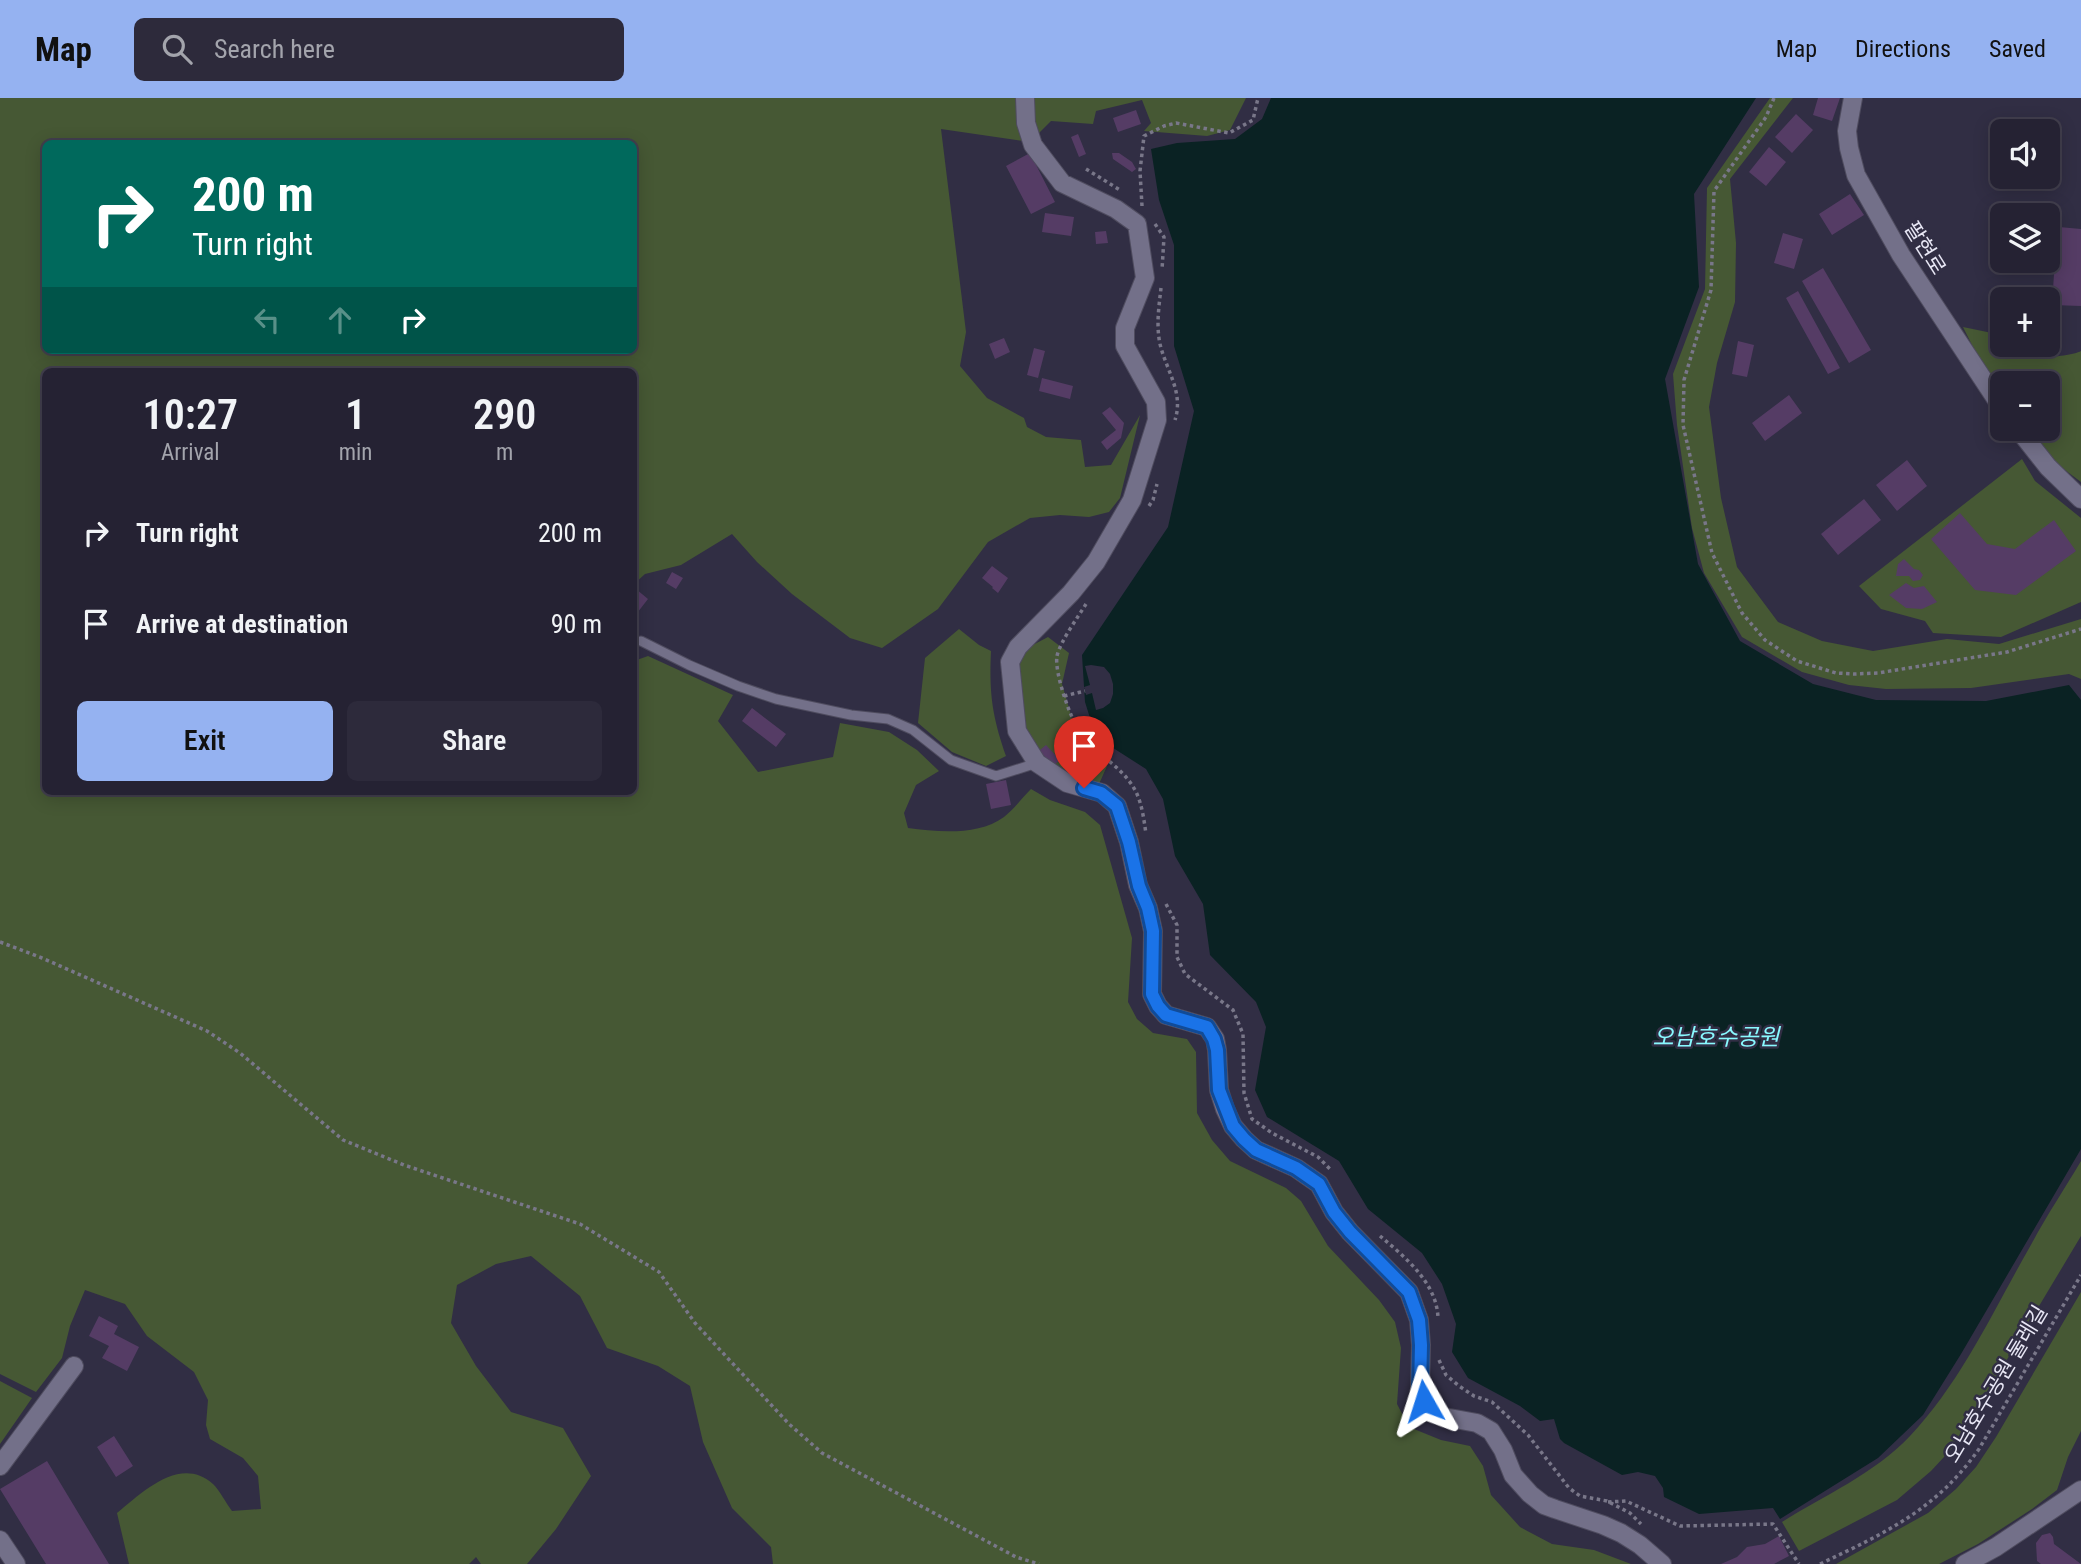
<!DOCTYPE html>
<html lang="en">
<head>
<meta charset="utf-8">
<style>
  body { margin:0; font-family:"Roboto Condensed","Noto Sans KR",sans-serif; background:#2d2a3b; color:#f1f3f6; height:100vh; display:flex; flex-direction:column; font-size:26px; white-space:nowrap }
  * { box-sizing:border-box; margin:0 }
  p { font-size:23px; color:#a3a4ac }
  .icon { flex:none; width:38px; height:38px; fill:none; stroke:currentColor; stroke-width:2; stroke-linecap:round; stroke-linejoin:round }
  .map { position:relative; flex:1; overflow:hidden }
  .sheet { position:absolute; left:42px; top:270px; width:595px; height:427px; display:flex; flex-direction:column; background:#252233; border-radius:10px; box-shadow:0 4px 18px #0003,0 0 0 2px #423f4e }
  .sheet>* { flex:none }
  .banner { position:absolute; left:42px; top:42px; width:595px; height:214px; border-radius:10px; box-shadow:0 4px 18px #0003,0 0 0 2px #423f4e; background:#00695c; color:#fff; overflow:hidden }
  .fabs { position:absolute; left:1990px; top:21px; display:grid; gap:14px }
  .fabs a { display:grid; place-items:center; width:70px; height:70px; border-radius:10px; background:#252233; box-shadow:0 4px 18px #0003,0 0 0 2px #423f4e; font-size:35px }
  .pin { position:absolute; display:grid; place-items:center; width:60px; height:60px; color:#fff; margin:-72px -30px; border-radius:50% 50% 50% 0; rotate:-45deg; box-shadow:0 0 7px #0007 }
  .pin .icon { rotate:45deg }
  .me { position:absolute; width:77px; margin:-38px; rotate:354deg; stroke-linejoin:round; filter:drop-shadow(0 0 5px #0008) }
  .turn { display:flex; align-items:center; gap:24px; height:147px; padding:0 35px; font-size:32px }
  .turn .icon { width:91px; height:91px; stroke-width:2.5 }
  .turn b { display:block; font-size:49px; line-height:60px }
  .lanes { display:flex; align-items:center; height:66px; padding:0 35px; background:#0003; justify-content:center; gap:35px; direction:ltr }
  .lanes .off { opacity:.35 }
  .eta { display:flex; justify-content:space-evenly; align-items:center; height:119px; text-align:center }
  .eta b { font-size:42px; font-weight:600; line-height:49px }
  .action { display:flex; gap:14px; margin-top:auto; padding:14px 35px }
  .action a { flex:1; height:80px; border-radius:10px; background:#95b2f1; color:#111; font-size:28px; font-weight:600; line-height:80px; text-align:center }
  .action a+a { background:#2d2a3b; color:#f1f3f6 }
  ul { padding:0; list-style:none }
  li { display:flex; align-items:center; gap:21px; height:91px; padding:0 35px }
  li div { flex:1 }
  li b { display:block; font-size:26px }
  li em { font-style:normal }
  header { display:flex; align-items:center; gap:42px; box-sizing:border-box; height:98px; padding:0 35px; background:#95b2f1; color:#111 }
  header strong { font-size:33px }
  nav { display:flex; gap:38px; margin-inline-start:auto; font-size:24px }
  .search { width:490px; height:63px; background:#2d2a3b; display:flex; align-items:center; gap:18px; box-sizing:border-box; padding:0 24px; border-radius:10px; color:#a3a4ac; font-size:26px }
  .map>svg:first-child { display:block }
</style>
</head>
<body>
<header>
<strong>Map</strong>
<div class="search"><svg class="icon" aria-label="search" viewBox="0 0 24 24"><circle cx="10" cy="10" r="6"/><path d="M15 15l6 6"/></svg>Search here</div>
<nav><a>Map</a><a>Directions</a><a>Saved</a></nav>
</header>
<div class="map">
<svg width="2081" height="1466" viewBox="0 0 2081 1466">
  <rect width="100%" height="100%" fill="#312e44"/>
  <path fill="#465834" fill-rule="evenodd" d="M0,0h1246l-16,32 -23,6 -63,-5 7,-8 -9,-23 -46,11 -3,13 -42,-3 -21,21 -89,-13 25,203 -6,34 27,32 37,20 3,9 19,10 35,3 4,27 26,-2 29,-50 -20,83 -11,14 -20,5 -29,-2 -30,3 -42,24 -50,67 -56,39 -32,-10 -58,-44 -35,-32 -25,-28 -51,31 -36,9 -11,10v-213h-588v420h588v-130l14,-5 85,39 -15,26 40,51 75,-15 7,-34 49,9 28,18 22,21 -23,14 -12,28 4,15c30,4 70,8 96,-11 10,-8 18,-19 27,-28l19,11 35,12 15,13 32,113 -4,64 9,17 16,14 34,6 9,13 1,61 15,27 18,21 56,27 15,13 27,45 51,54 16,22 6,26 -4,56 12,23 32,13 29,6 13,20 8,29 29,32 32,17 42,6 37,14h-858l-2,-17 -39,-39 -29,-66 -13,-56 -32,-20 -51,-18 -27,-52 -49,-40 -35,8 -39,21 -6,38 25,43 35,46 52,16 28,48 -35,53 -29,35h-46l-5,-7 -7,7h-340l-12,-51c26,-21 63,-58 96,-29 7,7 13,19 19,27l29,-2 -3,-33 -15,-18 -33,-19 -4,-14 2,-25 -14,-28 -47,-36 -22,-32 -40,-14 -15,36 -8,32 -26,34 -36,-18zM46,46h588v206h-588z
    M1770,0h23l-63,81 6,64 -1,59 -18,61 -8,44 12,91 16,69 41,55 44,19 51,10 74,-12 52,5 82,-25v60l-12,-5 -98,14 -85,1 -37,-4 -47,-13 -60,-35 -38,-64 -12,-45 -15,-103 -4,-51 32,-85 2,-101z
    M1963,229l29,6 10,6v6c14,0 15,8 27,11 9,3 43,0 52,-5v131l-24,-18 -31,-35h22v-46h-46v13l-21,-33z
    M2022,361l13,22 46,37v84l-80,35 -68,-4 -8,-12 -44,-12 -22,-23z
    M959,531l20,16 12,6c-2,42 1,65 15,105l-20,10 -34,-14 -34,-29 7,-65z
    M1048,539l21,16 -7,31 17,59 28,23 -8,18 -67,-18 -21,-100 18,-19z
    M2081,1063v75l-124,207 -26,28 -34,29 -98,51 -17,-29c43,-27 92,-48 128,-86 52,-55 84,-127 122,-193 15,-28 33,-55 49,-82z
    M2081,1194v139l-13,26 -11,33 -25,19 -54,35 -39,20h-103l92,-51 28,-24 20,-22 20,-30z
    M0,1283l32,17 -32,46z"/>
  <path fill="#0a2223" d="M1271,0h485l-62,96 5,93 -34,92 33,185 42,77 73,43 63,16 110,1 83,-16 12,15v449l-120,205 -38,61 -45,43 -98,61 -7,-11 -74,6 -35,-17 -1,-9 -8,-12 -17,-4 -16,3 -58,-32 -4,-4 -6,-20 -14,2 -20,-15 -52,-28 -16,-26 4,-28 -14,-40 -20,-31 -54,-44 -29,-48 -72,-44 -12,-27 11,-63 -10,-25 -46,-47 -7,-51 -28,-48 -12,-57 -17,-30 -50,-32 -11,-35 -3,-47 86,-128 26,-116 -20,-65v-101l-15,-45 -8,-51 26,-6 58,-4 27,-20z"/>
  <path fill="#312e44" d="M1091,567l13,2 6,7 3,10v10l-3,9 -7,5 -7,2 -4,-17 -6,2 -2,-8 6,-2 -5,-19z"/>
  <path fill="#553c65" d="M1818,0h22l-8,23 -19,-6z
    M1136,12l5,14 -23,8 -5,-14z
    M1796,16l17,16 -21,23 -17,-16z
    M1078,36l8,20 -7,3 -8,-20z
    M1769,49l17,15 -20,24 -17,-14z
    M1030,55l25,49 -24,12 -25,-48z
    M1112,55h7l13,9 4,7 -4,3 -19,-13z
    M1850,96l14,21 -32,20 -13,-21z
    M1045,115l29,4 -3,19 -29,-4z
    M2048,128l33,3v77l-29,-1 2,-31h-10l-7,-13h11z
    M1106,133l2,12 -12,1 -1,-12z
    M1783,135l20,6 -9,30 -20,-6z
    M1823,170l48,82 -22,13 -47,-82z
    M1798,193l42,77 -12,6 -42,-76z
    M1004,240l6,14 -15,7 -6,-15z
    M1738,243l16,4 -7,32 -15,-3z
    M1034,250l11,3 -7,27 -11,-3z
    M1042,280l31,8 -3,13 -31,-8z
    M1789,297l13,18 -37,28 -13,-18z
    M1110,309l14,16 -3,15 -14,12 -6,-8 15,-12 -14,-17z
    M1907,362l20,26 -30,25 -21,-26z
    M1864,401l17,21 -43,35 -17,-21z
    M1960,415l27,31 28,5 39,-29 22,31 -60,44 -41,-5 -44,-51z
    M1904,461l10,10 5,1 4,5 -3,5 -7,1 -4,-5h-13l2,-12z
    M992,468l16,12 -10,15 -6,-5 1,-1 -11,-9z
    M672,474l11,6 -7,11 -10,-6z
    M1906,485l8,5 10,-2 13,16 -15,7 -16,-1 -17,-13z
    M636,491l12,10 -14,18v-26z
    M752,610l34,26 -10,13 -34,-26z
    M1046,647l14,15 -11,10 -14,-16z
    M1006,682l5,25 -20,4 -5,-25z
    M99,1218l19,10 -4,8 25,13 -12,24 -25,-13 7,-12 -20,-10z
    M114,1338l19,30 -17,11 -19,-30z
    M47,1363l62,103h-63l-46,-75z
    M2050,1435l3,4 1,7 27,20h-40l-4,-3 -1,-18 6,-8z
    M1779,1438l10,20 -15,8h-53l16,-7 10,-10 18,-3z"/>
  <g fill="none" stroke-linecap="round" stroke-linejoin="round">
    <defs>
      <path id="service" d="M641,543l48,24 49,21 38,13 75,16 37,4 25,11 38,30 45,16 41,-13"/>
      <path id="minor" d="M1025,0l1,25 7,22 29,38 54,26 21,15 8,54 -20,50v18l31,56 1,18 -25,80 -36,62 -25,31 -53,54 -8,15 7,69 20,32 30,20 35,10 15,13 12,36 9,43 10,23 5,23 -1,63 6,12 8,9 41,12 8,12 2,11 2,40 6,19 8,17 11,13 12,11 40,18 23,16 15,28 16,20 59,60 10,28 2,25 -1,44 4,11 6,10 14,7 33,6 14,8 12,19 10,25 17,19 14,11 11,4 48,16 18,8 19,12 22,19
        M1853,0l-6,33 2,17 7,27 45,80 101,153
        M2018,331l30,38 33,32
        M0,1368l74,-100
        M0,1442l16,24
        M1965,1466l31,-17 85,-57"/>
    </defs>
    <use href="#service" stroke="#4f4c5f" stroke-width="11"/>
    <use href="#minor" stroke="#4f4c5f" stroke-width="20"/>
    <path stroke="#797789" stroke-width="3.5" stroke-dasharray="3.5 3.5" stroke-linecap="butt" d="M1774,0l-8,19 -52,74 -3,99 -27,90 -1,45 29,128 30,60 23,27 32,21 39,12 18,1 24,-1 129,-21 74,-23
      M1086,71l34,21
      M1142,108l-2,-35 4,-35 20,-10 12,-3 53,10 24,-13 5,-22
      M1155,126l9,13 -2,33
      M1161,190c-2,18 -5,37 -1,56 6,26 24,48 15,76
      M1149,408l4,-6 4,-16
      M1086,506c-8,13 -26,38 -29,52 -3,17 15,68 26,81 17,20 41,31 53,55 6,12 8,28 10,42
      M1064,598l21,-5
      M1166,806l11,21v32l8,17 48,36 10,24 1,59 8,26 20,14 46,24 12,12
      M0,844l42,16 165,73 33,22 103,87 61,25 176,59 79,48 36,51 94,101 33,29 194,104 23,7
      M1380,1138c25,21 57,47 58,82
      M1439,1262l7,15 13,11 15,10 18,6 36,33 41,53 11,8 27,5 23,12 11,11
      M1608,1404l18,-1 54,25 93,-2 26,40
      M1820,1466c65,-31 116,-54 159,-115l102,-174"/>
    <use href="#service" stroke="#737089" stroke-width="9"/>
    <use href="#minor" stroke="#737089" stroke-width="18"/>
  </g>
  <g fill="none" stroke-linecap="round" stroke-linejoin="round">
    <defs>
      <path id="route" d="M1084,690l17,5 16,13 12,36 10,44 9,22 5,23 -1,63 6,12 8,9 41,12 7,12 3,11 2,40 14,36 11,13 12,11 40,18 23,16 15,28 16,20 59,60 10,28 2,25 -1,44 4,12"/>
    </defs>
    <use href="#route" stroke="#114b97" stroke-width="18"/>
    <use href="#route" stroke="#1a73e8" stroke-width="12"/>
  </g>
  <g text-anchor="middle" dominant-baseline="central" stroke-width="5" stroke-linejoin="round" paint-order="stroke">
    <g font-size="21" fill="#e8e7f5" stroke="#312e44">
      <text transform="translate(1925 150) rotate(58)">팔현로</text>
      <text transform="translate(1996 1286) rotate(-59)">오남호수공원 둘레길</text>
    </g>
    <g font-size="23" font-style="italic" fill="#89f9ff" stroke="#312e44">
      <text x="1716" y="939">오남호수공원</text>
    </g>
  </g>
</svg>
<div class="fabs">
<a><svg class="icon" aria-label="sound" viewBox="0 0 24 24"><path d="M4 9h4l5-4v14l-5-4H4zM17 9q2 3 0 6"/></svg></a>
<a><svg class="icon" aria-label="layers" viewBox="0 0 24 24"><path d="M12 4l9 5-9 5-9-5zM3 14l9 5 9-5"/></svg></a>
<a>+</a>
<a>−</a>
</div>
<div class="pin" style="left:1084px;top:690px;background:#d93025"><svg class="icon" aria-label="arrive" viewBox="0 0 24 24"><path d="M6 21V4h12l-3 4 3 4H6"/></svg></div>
<svg class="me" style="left:1424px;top:1303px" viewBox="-20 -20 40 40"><path d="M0-17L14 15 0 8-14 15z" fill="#1a73e8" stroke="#fff" stroke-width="4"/></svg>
<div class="banner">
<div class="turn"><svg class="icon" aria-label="right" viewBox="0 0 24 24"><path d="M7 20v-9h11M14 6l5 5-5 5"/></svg><div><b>200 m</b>Turn right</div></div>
<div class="lanes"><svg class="icon off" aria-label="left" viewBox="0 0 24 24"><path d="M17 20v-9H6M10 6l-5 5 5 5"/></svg><svg class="icon off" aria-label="ahead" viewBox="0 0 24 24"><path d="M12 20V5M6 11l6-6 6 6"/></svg><svg class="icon" aria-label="right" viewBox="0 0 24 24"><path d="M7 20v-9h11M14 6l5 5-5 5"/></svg></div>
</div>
<section class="sheet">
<div class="eta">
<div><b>10:27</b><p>Arrival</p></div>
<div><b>1</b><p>min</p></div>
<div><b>290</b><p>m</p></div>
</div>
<ul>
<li><svg class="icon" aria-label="right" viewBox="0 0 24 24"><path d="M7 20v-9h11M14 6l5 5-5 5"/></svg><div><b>Turn right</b></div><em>200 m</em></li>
<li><svg class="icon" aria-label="arrive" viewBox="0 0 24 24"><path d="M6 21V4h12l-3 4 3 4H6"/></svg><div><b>Arrive at destination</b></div><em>90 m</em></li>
</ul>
<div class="action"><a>Exit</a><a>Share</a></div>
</section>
</div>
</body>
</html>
